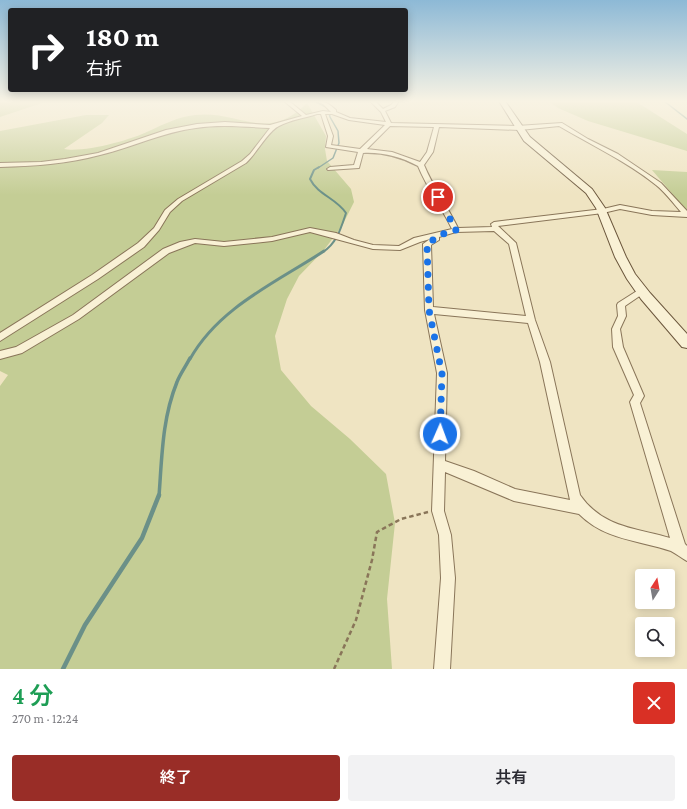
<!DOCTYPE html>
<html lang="ja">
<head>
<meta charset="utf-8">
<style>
  body { margin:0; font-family:"Crimson Pro","Noto Sans JP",serif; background:#f2f2f3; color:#2b2b33; height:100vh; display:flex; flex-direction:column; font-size:15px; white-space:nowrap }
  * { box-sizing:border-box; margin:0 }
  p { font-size:13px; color:#7c7c81 }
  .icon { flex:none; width:22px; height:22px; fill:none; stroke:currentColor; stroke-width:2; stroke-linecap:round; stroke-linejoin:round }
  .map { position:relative; height:669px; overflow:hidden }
  .drawer { display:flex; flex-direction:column; background:#fff; flex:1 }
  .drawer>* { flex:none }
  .hud { position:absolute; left:8px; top:8px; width:400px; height:84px; border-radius:4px; box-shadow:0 2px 10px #0003; background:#202124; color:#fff; overflow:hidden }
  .needle { width:26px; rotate:11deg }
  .fabs { position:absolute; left:635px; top:569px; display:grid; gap:8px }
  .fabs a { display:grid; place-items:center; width:40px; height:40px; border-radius:4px; background:#fff; box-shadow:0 2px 10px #0003; font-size:20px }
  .pin { position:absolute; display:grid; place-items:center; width:34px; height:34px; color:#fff; margin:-17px; border:2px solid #fff; border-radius:50%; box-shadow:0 1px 4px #0007 }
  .me { position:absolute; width:44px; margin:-22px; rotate:2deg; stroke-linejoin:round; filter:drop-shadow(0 0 3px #0008) }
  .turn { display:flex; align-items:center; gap:14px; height:84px; padding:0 12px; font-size:18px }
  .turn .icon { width:52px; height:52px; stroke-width:2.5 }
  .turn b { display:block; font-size:28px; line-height:34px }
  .round { display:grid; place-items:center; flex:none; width:42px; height:42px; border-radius:4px; background:#f2f2f3 }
  .overview { display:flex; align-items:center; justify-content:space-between; height:68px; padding:0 12px }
  h1 { font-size:24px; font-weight:600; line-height:30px; color:#1e9e55 }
  .button { display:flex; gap:8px; margin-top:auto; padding:8px 12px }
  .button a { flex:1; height:46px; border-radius:4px; background:#992d27; color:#fff; font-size:16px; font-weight:600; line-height:46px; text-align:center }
  .button a+a { background:#f2f2f3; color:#2b2b33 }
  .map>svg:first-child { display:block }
</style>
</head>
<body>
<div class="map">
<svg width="687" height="669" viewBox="0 0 687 669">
  <rect width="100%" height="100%" fill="#efe4c2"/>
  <path fill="#c4cd95" d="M0,101h48l-48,16z
    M549,101h86l52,33v17l-99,-30 -30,-13z
    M307,103l19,33 -1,13 2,12 24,28 3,13 -12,24 -18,24 -25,26 -12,23 -12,37 6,34 30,36 39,33 36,35 9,49 -8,76 5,70h-392v-283l8,-11 -8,-4v-240l86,-16h23l-7,8 -38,26c19,4 67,-9 85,-18 15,-7 29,-14 46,-16 46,-5 71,29 112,-12z
    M652,170l35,2v39z"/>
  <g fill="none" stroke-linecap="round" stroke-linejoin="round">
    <path stroke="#6b9088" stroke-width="1.5" d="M314,101l14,7 2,9 8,14 1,12 -6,15 -15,10
      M664,101l23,18"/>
    <path stroke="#6b9088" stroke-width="2" d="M319,167l-5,3 -4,9c8,16 26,19 36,34 -5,15 -9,30 -23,39"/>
    <path stroke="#6b9088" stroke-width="3" d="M190,359c29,-52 87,-77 134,-108"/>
    <path stroke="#6b9088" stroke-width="3.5" d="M159,496c3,-39 3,-77 18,-114 3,-8 9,-16 13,-24"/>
    <path stroke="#6b9088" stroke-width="4.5" d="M63,669l22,-44 57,-87 17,-43"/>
    <defs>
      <path id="street" d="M284,101h5l17,14 17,-4 8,1 -8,-8 -7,-3c9,0 13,3 20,9v2l14,6 36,4 -5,-10 -11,-11h5l8,8 8,-4 4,-4h4l-4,6 -10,4 6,12 126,3 45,-3 26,16 30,15 43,29 26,28v6l-35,-2 -32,-6 -17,4 -105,13 18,17 19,77 15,42 30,133c23,33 56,33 90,43l-40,-136 4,-7 -21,-48 -1,-18 6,-13 -1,-11 1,-2 22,-14 3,-1 4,3 -22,15 1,10 -6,13 3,18 21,49 -4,7 45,141 2,2v15c-6,-3 -10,-7 -16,-10 -33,-11 -66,-11 -92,-37l-65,-13 -69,-29 -1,39 7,24 4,43 -5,91h-16l7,-91 -2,-43 -7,-24 5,-138 -12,-63 -2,-66 7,-5 -10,3 -20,8 -27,-1 -63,-17 -38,9 -48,5 -29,-3 -26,10 -90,66 -57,34 -22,6v-8l16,-4 57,-32 90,-66 17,-7 15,-3 29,3 48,-5 38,-9 26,5 18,7 19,5 26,1 15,-8 38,-9c-10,-21 -25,-41 -34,-63 -17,-9 -35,-14 -55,-13l-4,15 -31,2 -1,-1 3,-2 24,-2 4,-13 -32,-5 2,-11 -7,-22h-4c-12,4 -27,6 -38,12 -11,5 -23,28 -33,37l-64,38 -12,11 -11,18 -15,17 -46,32 -98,62v-8l92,-58 46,-32 16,-15 11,-18 13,-11 64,-38 8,-7 20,-26c-25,-1 -49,-4 -74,0 -33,4 -63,19 -96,27 -33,9 -66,11 -100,12v-4l41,-1 24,-3 33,-6 68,-23 31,-6 28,-2 45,3 32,-9zM325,114h7l17,6 36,5 -25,24 -29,-4 2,-9zM390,126l44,1 -7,25 -7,10 -28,-10 -25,-3zM559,126c32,19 67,35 97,59 9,7 17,18 25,27l-29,-1 -32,-6 -17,4 -109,13 -3,2 1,3 -34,1c-10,-21 -25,-41 -34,-63l9,-13 6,-25 81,3zM494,231l15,13 17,72 -93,-9 -2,-62 8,-5v-3l17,-5zM434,314l94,9 12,39 30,138 -55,-11 -41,-18 -29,-10 2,-88z"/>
      <path id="secondary" d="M499,101h6l25,36 62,52 13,19 21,49 9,17 15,19 37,41v14l-5,-1 -41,-48 -14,-20 -12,-22 -19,-49 -10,-15 -62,-52z"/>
    </defs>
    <use href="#street" stroke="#897559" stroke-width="2"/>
    <use href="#secondary" stroke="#6b563c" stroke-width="2"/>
    <path stroke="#897559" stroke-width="2.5" stroke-dasharray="4.5 3" stroke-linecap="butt" d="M334,669l22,-49 16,-60 5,-28 24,-13 27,-7"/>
    <use href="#street" fill="#f9f1d5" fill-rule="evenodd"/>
    <use href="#secondary" fill="#f9f1d5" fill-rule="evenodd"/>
  </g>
  <linearGradient id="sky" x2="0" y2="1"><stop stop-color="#8db9d6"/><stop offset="0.52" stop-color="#f8f3e4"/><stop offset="1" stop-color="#f8f3e4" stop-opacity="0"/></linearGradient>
  <rect width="687" height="195" fill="url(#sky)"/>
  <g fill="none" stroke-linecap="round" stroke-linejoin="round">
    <path stroke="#1a73e8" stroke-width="7" stroke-dasharray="0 12.6" d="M438,197l18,33 -16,5 -13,9 2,66 13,64 -2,60"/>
  </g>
</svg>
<div class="fabs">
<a><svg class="needle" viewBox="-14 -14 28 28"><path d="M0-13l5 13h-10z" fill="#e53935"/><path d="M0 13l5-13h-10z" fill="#7c7c81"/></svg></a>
<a><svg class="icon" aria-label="search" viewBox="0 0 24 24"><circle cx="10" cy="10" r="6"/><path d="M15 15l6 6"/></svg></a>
</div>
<div class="pin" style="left:438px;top:197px;background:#d93025"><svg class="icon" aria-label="arrive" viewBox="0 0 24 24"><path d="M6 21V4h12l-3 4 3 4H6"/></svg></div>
<svg class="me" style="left:440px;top:434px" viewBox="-20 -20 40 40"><circle r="17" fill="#1a73e8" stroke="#fff" stroke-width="3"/><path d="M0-11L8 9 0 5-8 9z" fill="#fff"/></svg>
<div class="hud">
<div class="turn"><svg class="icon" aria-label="right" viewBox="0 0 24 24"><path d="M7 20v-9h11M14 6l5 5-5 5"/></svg><div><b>180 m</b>右折</div></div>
</div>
</div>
<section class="drawer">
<div class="overview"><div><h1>4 分</h1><p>270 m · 12:24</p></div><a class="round" style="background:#d93025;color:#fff"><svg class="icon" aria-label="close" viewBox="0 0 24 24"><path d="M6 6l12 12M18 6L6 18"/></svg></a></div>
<div class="button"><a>終了</a><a>共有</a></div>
</section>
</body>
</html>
